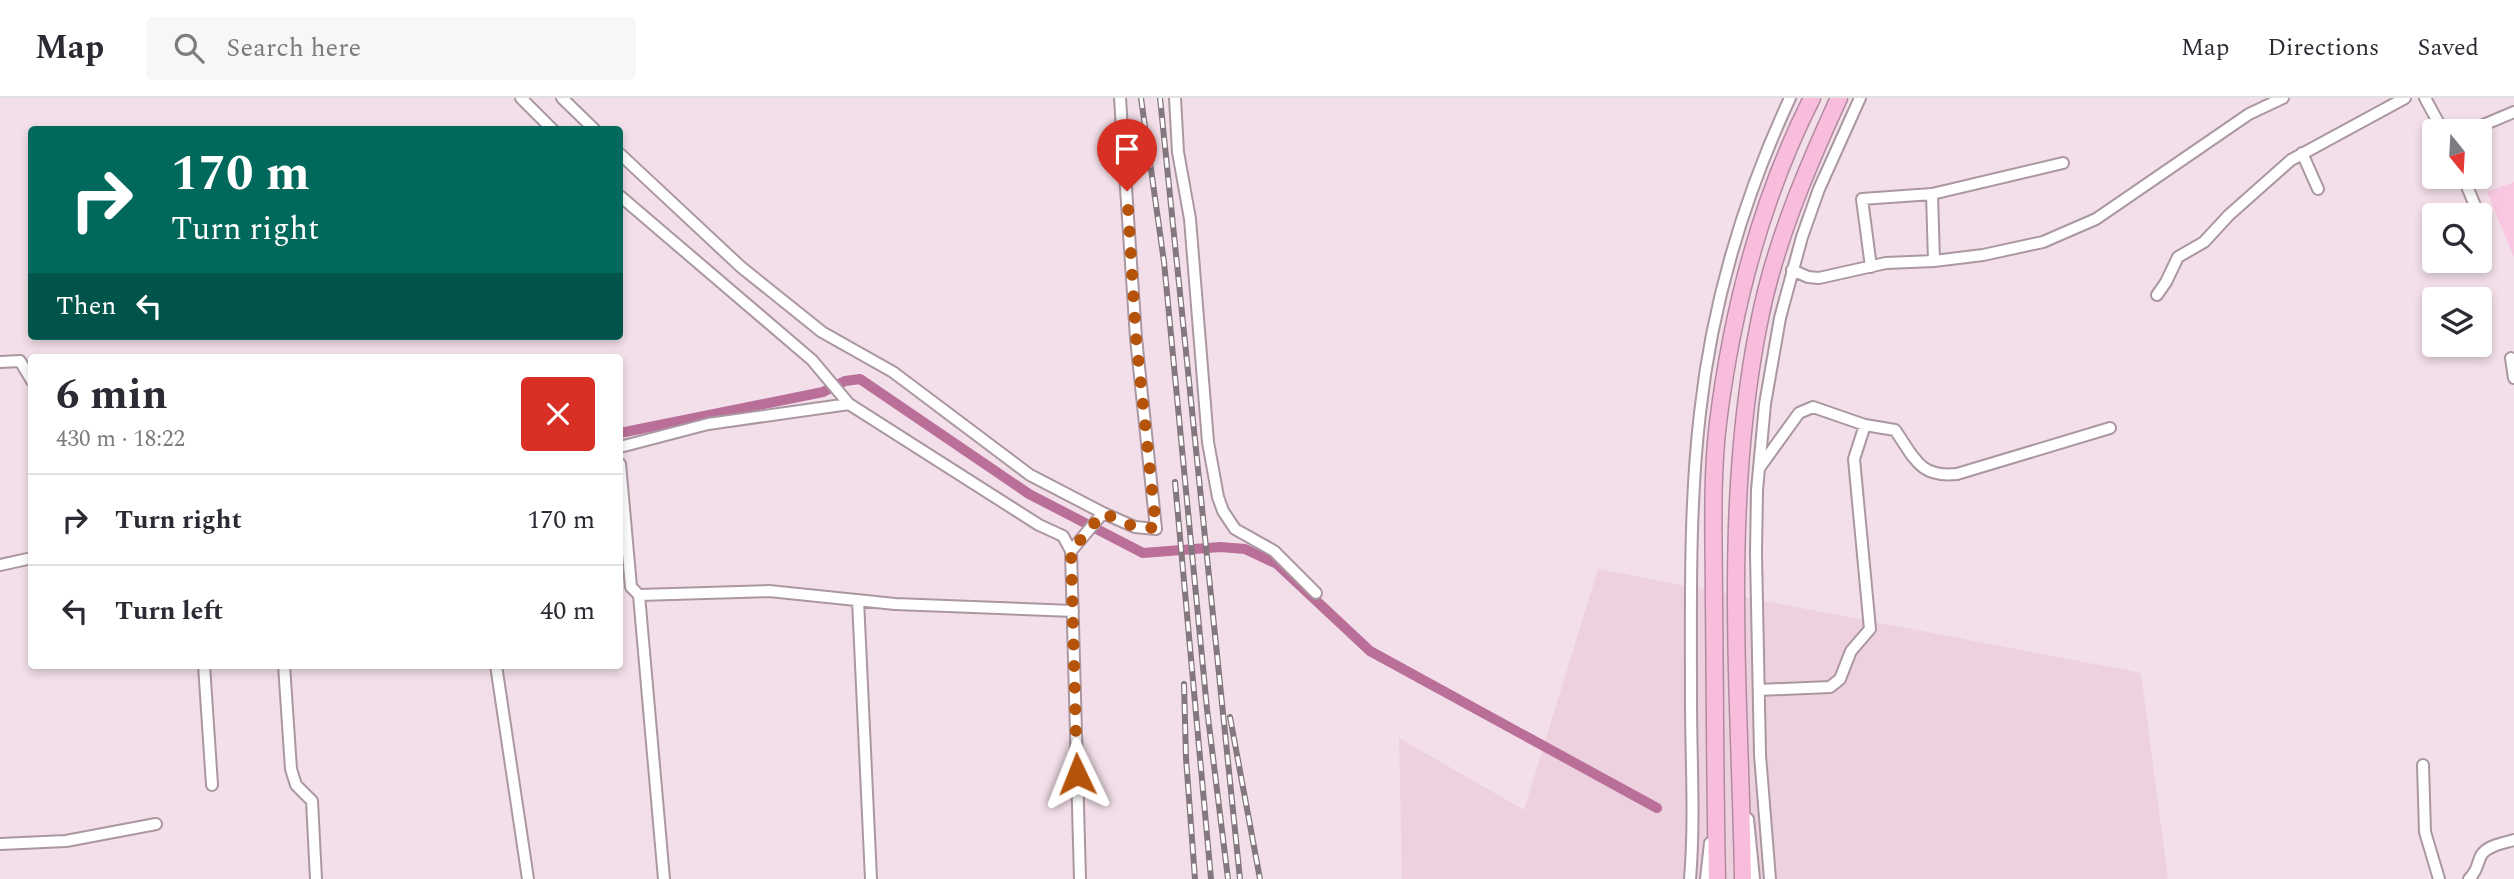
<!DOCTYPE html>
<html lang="en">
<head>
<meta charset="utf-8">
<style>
  body { margin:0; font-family:Spectral,serif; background:#f7f7f7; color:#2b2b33; height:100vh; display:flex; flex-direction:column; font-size:26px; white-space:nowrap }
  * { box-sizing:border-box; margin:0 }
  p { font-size:23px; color:#7c7c81 }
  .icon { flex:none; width:38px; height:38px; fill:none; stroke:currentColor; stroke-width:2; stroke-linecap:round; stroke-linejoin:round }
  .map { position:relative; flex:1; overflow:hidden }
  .sheet { position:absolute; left:28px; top:256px; width:595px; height:315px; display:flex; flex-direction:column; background:#fff; border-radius:7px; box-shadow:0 4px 10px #0003 }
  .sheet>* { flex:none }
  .banner { position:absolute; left:28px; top:28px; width:595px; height:214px; border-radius:7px; box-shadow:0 4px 10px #0003; background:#00695c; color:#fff; overflow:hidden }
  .needle { width:46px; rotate:162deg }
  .fabs { position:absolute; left:2422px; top:21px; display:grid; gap:14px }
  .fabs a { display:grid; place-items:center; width:70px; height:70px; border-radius:7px; background:#fff; box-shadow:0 4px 10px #0003; font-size:35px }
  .pin { position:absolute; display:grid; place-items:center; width:60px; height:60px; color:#fff; margin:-72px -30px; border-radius:50% 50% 50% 0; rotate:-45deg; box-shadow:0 0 7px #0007 }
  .pin .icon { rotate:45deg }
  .me { position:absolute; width:77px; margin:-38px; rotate:358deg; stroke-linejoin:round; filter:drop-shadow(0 0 5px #0008) }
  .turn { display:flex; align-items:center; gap:24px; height:147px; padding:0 28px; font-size:32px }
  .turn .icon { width:91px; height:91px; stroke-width:2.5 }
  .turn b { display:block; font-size:49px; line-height:60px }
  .then { display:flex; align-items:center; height:66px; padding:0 28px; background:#0003; gap:14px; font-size:26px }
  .round { display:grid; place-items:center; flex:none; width:74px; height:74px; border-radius:7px; background:#f7f7f7 }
  .overview { display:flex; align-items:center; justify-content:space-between; height:119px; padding:0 28px }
  h1 { font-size:42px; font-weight:700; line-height:52px }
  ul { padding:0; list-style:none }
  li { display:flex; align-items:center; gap:21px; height:91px; padding:0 28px; border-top:2px solid #e1e1e2 }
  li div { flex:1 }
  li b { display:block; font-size:26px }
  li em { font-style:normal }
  header { display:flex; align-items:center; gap:42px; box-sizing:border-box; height:98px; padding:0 35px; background:#fff; border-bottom:2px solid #e1e1e2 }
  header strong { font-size:33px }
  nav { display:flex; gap:38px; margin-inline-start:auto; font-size:24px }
  .search { width:490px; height:63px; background:#f7f7f7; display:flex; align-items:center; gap:18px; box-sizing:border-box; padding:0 24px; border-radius:7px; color:#7c7c81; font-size:26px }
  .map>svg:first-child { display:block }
</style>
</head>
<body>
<header>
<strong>Map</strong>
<div class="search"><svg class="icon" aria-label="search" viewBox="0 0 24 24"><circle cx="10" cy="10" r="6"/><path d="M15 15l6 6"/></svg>Search here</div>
<nav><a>Map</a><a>Directions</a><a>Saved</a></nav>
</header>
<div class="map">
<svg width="2514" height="781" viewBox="0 0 2514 781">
  <rect width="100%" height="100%" fill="#f3dfe9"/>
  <path fill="#edd1df" d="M1598,471l543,104 27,206h-766l-3,-141 125,72z"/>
  <path fill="#f9c7e1" d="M2514,84v75l-27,-65z"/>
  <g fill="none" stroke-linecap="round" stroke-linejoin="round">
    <path stroke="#ba6f99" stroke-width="10" d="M620,335l203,-41 22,-11 15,-2 169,115 114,59 77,-6 25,2 32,15 93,87 287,157"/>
    <defs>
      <path id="minor" d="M521,0l32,32
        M562,0l33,32
        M1175,0l3,54 12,67 18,223 10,55 5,14 12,18 39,22 42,42
        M2425,0l18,33
        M2469,33l45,-19
        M2302,55l16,36
        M620,56l121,113 81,65 71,40 137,103 73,38 32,14 21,2 -20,-191 -16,-240
        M2463,79l16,38
        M1932,96l2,67
        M620,98l192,164 37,44 190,121 24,11 8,15 9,328
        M2480,120l4,9 -4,4
        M1871,169l-9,-68 70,-5 131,-31
        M1792,172l16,7 11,1 67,-15 48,-2 49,-6 60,-13 53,-23 153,-105 34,-16
        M2157,197l9,-13 12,-25 26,-15 25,-27 62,-55 114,-62
        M2511,260l3,20
        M0,264l20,-1 12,20
        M620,349l88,-23 141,-20
        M620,366l11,123 8,8 25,284
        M1760,369l39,-54 14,-6 52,18 30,5c19,27 24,48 62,44l153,-46
        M1071,453l32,-38
        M0,467l32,-7
        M639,497l130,-4 126,13 178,7
        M858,502l13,279
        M204,567l8,120
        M284,567l7,104 5,16 16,16 4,78
        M496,567l32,214
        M1759,592l71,-3 10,-8 11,-28 19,-22 -16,-170 11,-34
        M2423,667l2,67 14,47
        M1748,721l6,60
        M0,746l66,-3 90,-17
        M1690,781c5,-60 1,-120 1,-180 0,-95 -2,-192 9,-286 12,-109 44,-216 90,-315
        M1706,781l4,-36
        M1770,781l-10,-124 -4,-201 1,-64 8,-86 15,-86 22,-81 17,-48 41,-91
        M2469,781c11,-11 7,-16 13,-25 7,-9 22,-11 32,-14"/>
      <path id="highway" d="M1717,781c-2,-92 -2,-184 -3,-276 0,-58 -3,-124 4,-180 14,-113 43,-224 94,-325
        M1743,781c-3,-185 -21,-373 16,-556 15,-78 47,-153 80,-225"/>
    </defs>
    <use href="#minor" stroke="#aa97a1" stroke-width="14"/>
    <use href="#highway" stroke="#b28a9f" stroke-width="19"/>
    <use href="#minor" stroke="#fff" stroke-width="10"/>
    <use href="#highway" stroke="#f8bddc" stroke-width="16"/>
    <defs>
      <path id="rail" d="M1141,0l23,164 43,447 21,170
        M1160,0l80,781
        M1175,384l36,397
        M1184,586l2,74 9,121
        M1230,619l30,162"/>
    </defs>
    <use href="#rail" stroke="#84787e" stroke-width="6"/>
    <use href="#rail" stroke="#fff" stroke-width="3.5" stroke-dasharray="10" stroke-linecap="butt"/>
  </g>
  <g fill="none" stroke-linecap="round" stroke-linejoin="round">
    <path stroke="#b45309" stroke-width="12" stroke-dasharray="0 21.6" d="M1077,676l-6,-223 32,-38 32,14 21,1 -20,-190 -9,-147"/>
  </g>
</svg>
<div class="fabs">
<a><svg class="needle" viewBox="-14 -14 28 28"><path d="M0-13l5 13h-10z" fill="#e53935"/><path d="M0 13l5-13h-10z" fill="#7c7c81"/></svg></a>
<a><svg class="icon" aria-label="search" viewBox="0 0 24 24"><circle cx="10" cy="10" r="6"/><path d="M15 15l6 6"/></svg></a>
<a><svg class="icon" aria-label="layers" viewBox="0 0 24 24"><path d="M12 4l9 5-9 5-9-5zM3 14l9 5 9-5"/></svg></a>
</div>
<div class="pin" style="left:1127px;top:93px;background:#d93025"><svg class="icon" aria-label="arrive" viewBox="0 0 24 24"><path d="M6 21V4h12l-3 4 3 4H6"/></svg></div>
<svg class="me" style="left:1077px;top:676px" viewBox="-20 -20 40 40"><path d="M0-17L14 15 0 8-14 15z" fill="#b45309" stroke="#fff" stroke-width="4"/></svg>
<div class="banner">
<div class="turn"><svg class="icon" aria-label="right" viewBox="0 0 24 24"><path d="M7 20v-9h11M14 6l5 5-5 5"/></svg><div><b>170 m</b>Turn right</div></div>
<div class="then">Then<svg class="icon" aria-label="left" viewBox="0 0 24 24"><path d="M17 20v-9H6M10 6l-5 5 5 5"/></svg></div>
</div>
<section class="sheet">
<div class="overview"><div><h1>6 min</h1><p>430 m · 18:22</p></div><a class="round" style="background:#d93025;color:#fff"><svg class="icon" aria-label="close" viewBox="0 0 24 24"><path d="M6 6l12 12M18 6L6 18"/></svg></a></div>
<ul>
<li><svg class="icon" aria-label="right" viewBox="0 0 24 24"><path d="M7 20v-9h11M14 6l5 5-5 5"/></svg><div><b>Turn right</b></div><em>170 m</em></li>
<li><svg class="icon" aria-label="left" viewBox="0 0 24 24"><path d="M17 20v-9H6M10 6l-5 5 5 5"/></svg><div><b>Turn left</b></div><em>40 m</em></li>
</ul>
</section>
</div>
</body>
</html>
